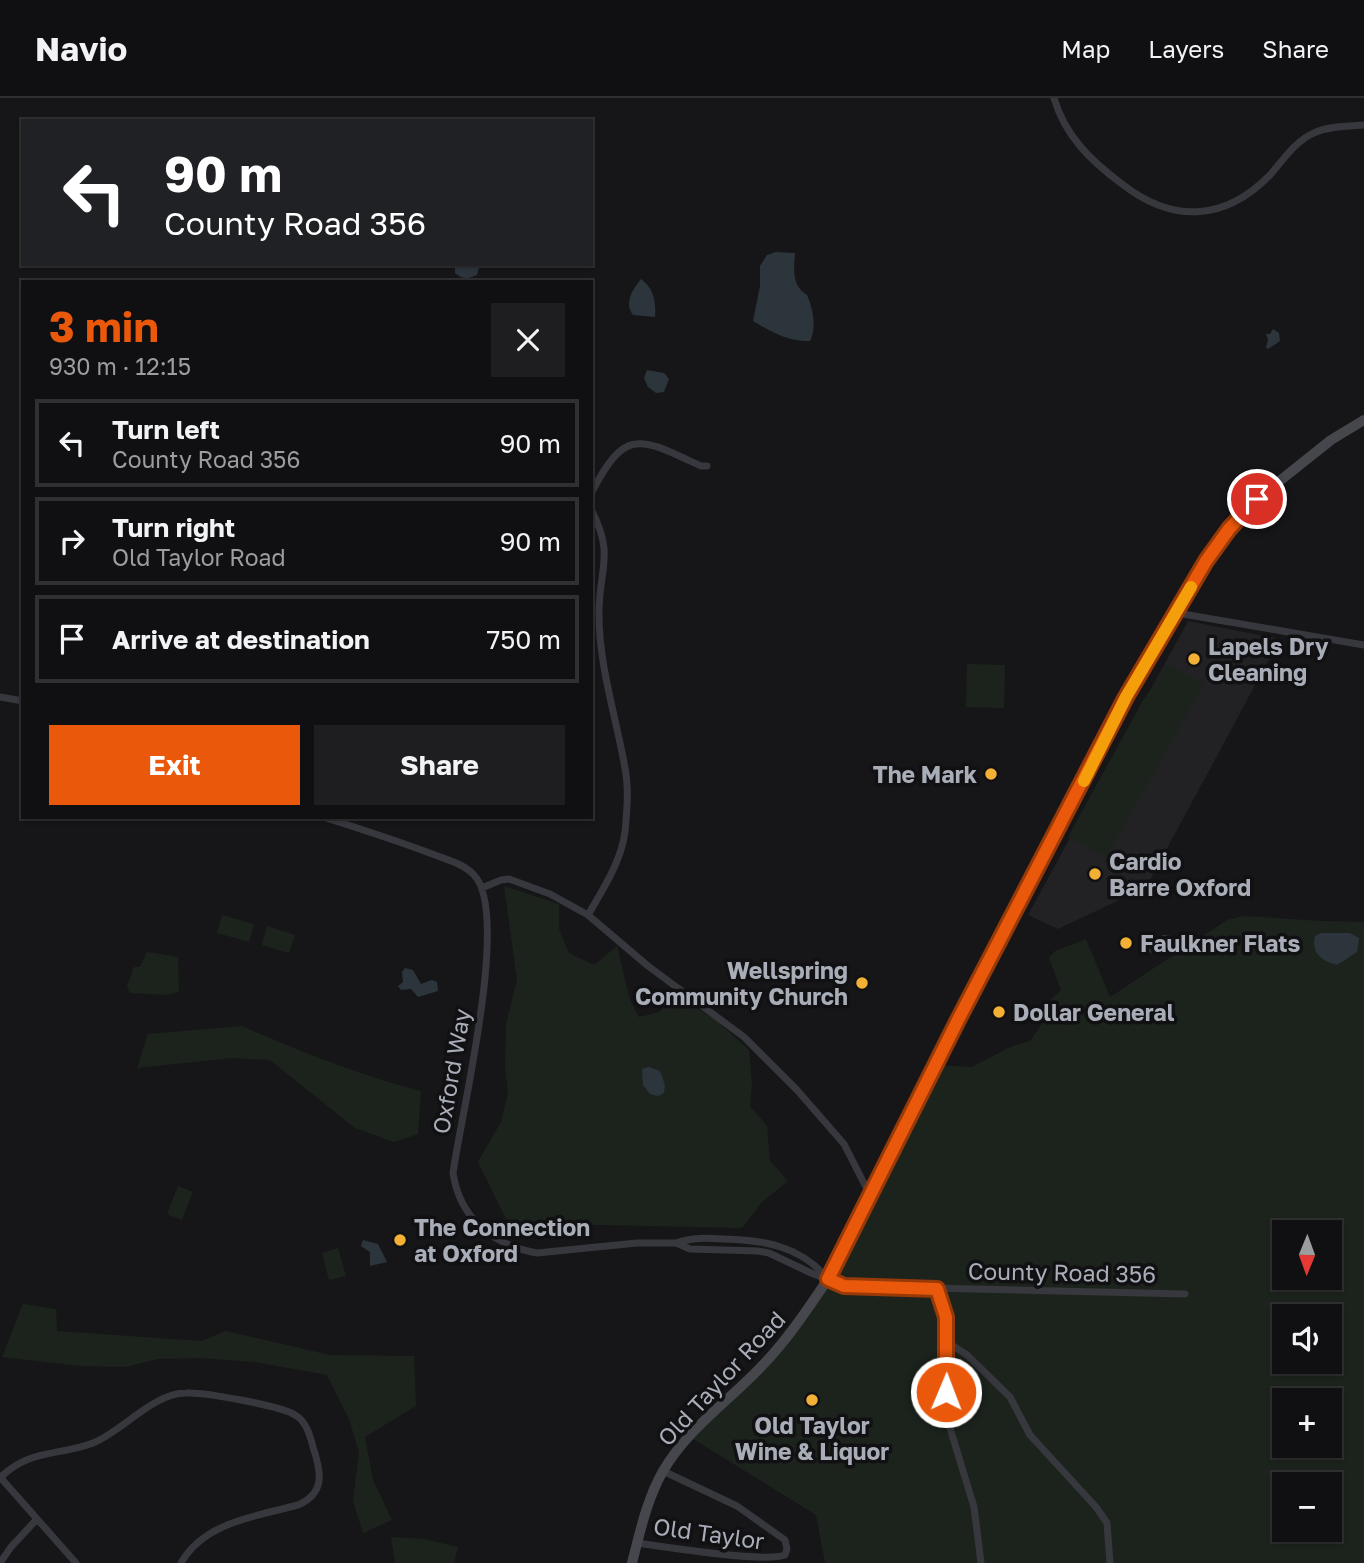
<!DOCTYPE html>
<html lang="en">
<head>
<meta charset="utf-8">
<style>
  body { margin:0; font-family:"Golos Text",sans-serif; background:#1e1e20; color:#f1f3f6; height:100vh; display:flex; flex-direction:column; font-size:26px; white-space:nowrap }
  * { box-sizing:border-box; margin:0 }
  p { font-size:23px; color:#9c9d9f }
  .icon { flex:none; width:38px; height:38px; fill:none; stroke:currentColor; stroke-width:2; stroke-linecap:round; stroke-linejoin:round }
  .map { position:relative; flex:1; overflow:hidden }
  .panel { position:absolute; left:21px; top:182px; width:572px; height:539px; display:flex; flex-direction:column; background:#101012; border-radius:0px; box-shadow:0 2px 5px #0004,0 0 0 2px #303032 }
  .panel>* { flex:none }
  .banner { position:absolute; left:21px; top:21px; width:572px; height:147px; border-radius:0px; box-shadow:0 2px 5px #0004,0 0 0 2px #303032; background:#202124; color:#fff; overflow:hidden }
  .needle { width:46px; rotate:181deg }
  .fabs { position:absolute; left:1272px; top:1122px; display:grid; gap:14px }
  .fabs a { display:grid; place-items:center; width:70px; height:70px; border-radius:0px; background:#101012; box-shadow:0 2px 5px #0004,0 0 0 2px #303032; font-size:35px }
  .pin { position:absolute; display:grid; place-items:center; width:60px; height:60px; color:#fff; margin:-30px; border:4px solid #fff; border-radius:50%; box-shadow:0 2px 7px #0007 }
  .me { position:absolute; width:77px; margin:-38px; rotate:1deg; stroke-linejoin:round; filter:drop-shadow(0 0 5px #0008) }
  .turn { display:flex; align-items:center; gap:24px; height:147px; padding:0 28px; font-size:32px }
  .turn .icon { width:91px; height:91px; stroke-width:2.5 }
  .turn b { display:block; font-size:49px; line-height:60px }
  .round { display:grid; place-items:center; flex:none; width:74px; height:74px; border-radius:0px; background:#1e1e20 }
  .head { display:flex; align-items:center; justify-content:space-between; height:119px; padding:0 28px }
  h1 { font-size:42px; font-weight:700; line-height:52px; color:#ea580c }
  .button { display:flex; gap:14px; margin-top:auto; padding:14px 28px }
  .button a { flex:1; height:80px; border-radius:0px; background:#ea580c; color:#fff; font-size:28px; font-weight:700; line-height:80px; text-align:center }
  .button a+a { background:#1e1e20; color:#f1f3f6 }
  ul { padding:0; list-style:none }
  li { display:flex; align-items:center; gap:21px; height:88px; margin:0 14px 10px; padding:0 14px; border:4px solid #303032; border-radius:0px }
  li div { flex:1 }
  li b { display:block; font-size:26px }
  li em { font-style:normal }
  header { display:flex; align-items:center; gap:42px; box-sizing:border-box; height:98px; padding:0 35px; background:#101012; border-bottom:2px solid #303032 }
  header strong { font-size:33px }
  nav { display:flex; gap:38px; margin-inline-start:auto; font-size:24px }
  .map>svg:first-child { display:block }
</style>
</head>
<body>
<header>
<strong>Navio</strong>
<nav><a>Map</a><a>Layers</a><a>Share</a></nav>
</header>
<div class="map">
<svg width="1364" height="1465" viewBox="0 0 1364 1465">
  <rect width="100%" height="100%" fill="#161618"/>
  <path fill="#222225" d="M1188,523l92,18 -130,241 -18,14 -74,35 -30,-14z"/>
  <path fill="#1c231d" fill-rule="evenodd" d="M967,566l38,1 -1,43 -38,-1z
    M1168,566l36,20 -98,173 -38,-20 74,-135z
    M504,788l55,18v25l10,24 25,12 23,-19 13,54 9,17 20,-5 18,-17 40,26 32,29 3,33 -2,23 17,20 3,35 18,20 -26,21 -20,26 -234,-5 -30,-61 23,-40 7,-29 -3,-25 1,-44 11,-44z
    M222,817l32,9 -5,18 -32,-9z
    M1244,818l77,5 43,1v641h-539l-9,-48 -126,-78 70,-68 68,-90 107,-214 37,2 40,-21 18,-5 23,-33 -5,-5 13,-13 -12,-32 6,-7 31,-12 24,58 117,-77zM1284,1134h46v46h-46zM1284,1218h46v46h-46zM1284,1302h46v46h-46zM1284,1386h46v46h-46z
    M267,828l28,9 -6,18 -27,-8z
    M147,854l31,5 1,35 -13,3 -36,-2 -3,-7 7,-19h6z
    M242,928c58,25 117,49 179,65l-3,43 -24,8 -39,-14 -85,-68 -38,-2 -95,10 11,-34z
    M178,1088l15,6 -11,28 -15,-6z
    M338,1150l8,28 -17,4 -7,-27z
    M23,1206l33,5 1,22 144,10 25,-10 104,24 84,1 2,50 -51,31 8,43 19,40 -29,13 -10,-32 6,-49 -10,-33 -22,-44 -72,-13 -56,-4 -41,1 -33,8 -44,-1 -79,-9z
    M391,1439l33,2 34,8 -4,16h-59z"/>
  <path fill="#2c353c" d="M776,154l19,1c-1,16 -4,32 12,42 6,14 10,32 3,46 -21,1 -39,-9 -57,-20l7,-35v-20l7,-11z
    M455,166h25l-3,11c-9,4 -14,5 -22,-2z
    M641,181c13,10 15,22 14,38l-22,-2c-9,-12 -1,-25 8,-36z
    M1273,231l6,4 1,8 -12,8 -2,-2 2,-7 -2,-6h4z
    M647,272l17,3 5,6 -5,13 -8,1 -8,-6 -4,-9z
    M1321,835h29l9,5 -2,14 -20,13c-16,-4 -26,-12 -22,-29z
    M1162,837h7l3,9 -4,3h-9l-1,4 -14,3 -1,-5 5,-2 2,-6 7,1z
    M405,870l8,2 8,14 11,-4 5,2 1,9 -20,6 -7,-8 -10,1 -3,-4 5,-4 -1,-10z
    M649,969l11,4 5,14 -1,8 -6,3 -8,-2 -7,-9 -1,-16z
    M363,1142l15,4 9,18 -17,4v-14l-9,-6z"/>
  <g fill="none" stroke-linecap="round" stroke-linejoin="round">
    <path stroke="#37383d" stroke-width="7" d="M1054,0c11,38 37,63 68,86 50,39 102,38 148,-9 14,-16 26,-35 46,-43 15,-6 33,-6 48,-7
      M592,394c34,-67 50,-53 109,-26h6
      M1177,515l187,32
      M0,599l23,4
      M323,719c38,12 75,24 112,38 13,5 28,9 38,19 39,36 -13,245 -20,299 7,46 40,72 84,80l100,-10h39l14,6 68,2 11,2 42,20 33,13 341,8
      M482,790l19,-8 8,-1 41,15 38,21 60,51 96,71 53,53 47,54 26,51
      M588,817c15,-26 33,-53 37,-83 2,-21 4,-43 0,-64 -9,-52 -27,-105 -26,-158 1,-44 15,-55 -7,-99
      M676,1145c16,-6 31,-5 48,-4 40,1 77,7 104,40
      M937,1191l8,28 1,91 4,20 24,79 7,56
      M947,1244l20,13 43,42 20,38 66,72 11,16 3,40
      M0,1379l76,86
      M0,1380c28,-29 59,-22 93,-35 30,-12 60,-50 93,-50 18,-1 96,13 109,22 11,6 15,20 18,32 8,24 13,46 -15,58 -41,11 -94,17 -117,58
      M637,1445c28,4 128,20 148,12l2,-6 -2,-9 -48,-34 -74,-35
      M0,1465l11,-16 26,-28"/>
    <path stroke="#45474d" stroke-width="10" d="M632,1465c8,-31 15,-64 31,-92 23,-40 64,-69 96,-102 27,-27 48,-59 69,-90l136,-271 163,-311 79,-136 23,-32 28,-30 74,-59 33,-20"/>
  </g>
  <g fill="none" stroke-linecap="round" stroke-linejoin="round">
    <defs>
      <path id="route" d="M946,1294v-75l-9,-28 -93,-3 -16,-7 130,-259 168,-323 80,-136 23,-32 28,-30"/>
    </defs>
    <use href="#route" stroke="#983908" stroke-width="18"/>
    <use href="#route" stroke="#ea580c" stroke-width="12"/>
    <path stroke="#f59e0b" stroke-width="12" d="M1084,683l42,-84 65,-110"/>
  </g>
  <g fill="#f2b134" stroke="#111113" stroke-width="2.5">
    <circle cx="1194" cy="561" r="7"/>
    <circle cx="991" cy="676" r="7"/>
    <circle cx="1095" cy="776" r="7"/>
    <circle cx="1126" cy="845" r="7"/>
    <circle cx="862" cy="885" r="7"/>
    <circle cx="999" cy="914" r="7"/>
    <circle cx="400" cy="1142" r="7"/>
    <circle cx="812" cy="1302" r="7"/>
  </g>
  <g text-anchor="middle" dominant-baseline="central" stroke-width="7" stroke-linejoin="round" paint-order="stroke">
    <g font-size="23" font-weight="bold" fill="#a8adb8" stroke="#111113" text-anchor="start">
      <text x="1208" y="548">Lapels Dry<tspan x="1208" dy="26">Cleaning</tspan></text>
      <text x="977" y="676" text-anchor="end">The Mark</text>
      <text x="1109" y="763">Cardio<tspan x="1109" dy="26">Barre Oxford</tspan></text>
      <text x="1140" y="845">Faulkner Flats</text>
      <text x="848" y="872" text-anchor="end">Wellspring<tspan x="848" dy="26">Community Church</tspan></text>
      <text x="1013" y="914">Dollar General</text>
      <text x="414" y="1129">The Connection<tspan x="414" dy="26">at Oxford</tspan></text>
      <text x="812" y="1327" text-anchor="middle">Old Taylor<tspan x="812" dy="26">Wine &amp; Liquor</tspan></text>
    </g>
    <g font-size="23" fill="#a8adb8" stroke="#111113">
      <text transform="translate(451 973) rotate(-80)">Oxford Way</text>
      <text transform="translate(1062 1174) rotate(1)">County Road 356</text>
      <text transform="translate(721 1280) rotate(-47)">Old Taylor Road</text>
      <text transform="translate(709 1435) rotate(8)">Old Taylor</text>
    </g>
  </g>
</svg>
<div class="fabs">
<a><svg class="needle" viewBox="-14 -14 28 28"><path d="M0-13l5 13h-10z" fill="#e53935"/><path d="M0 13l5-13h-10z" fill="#9c9d9f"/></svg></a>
<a><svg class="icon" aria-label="sound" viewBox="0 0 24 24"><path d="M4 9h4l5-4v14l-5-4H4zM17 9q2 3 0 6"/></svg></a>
<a>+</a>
<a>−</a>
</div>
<div class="pin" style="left:1257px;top:401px;background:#d93025"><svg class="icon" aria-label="arrive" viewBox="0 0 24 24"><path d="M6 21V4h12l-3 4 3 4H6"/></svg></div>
<svg class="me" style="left:946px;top:1294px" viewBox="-20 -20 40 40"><circle r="17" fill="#ea580c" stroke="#fff" stroke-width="3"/><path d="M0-11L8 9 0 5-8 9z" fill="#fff"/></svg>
<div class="banner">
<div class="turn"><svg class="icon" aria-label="left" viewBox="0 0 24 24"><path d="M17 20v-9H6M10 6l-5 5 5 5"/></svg><div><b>90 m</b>County Road 356</div></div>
</div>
<section class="panel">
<div class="head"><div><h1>3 min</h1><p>930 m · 12:15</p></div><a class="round"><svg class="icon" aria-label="close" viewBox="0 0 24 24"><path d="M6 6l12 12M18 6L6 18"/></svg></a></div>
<ul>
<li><svg class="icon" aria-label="left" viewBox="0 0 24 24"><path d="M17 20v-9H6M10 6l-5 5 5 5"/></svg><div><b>Turn left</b><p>County Road 356</p></div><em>90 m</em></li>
<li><svg class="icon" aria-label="right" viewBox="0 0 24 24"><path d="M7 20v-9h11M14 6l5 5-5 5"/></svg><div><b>Turn right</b><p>Old Taylor Road</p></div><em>90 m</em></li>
<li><svg class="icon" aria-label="arrive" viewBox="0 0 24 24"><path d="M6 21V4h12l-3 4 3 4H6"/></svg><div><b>Arrive at destination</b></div><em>750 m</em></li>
</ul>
<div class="button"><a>Exit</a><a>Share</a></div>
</section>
</div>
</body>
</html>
